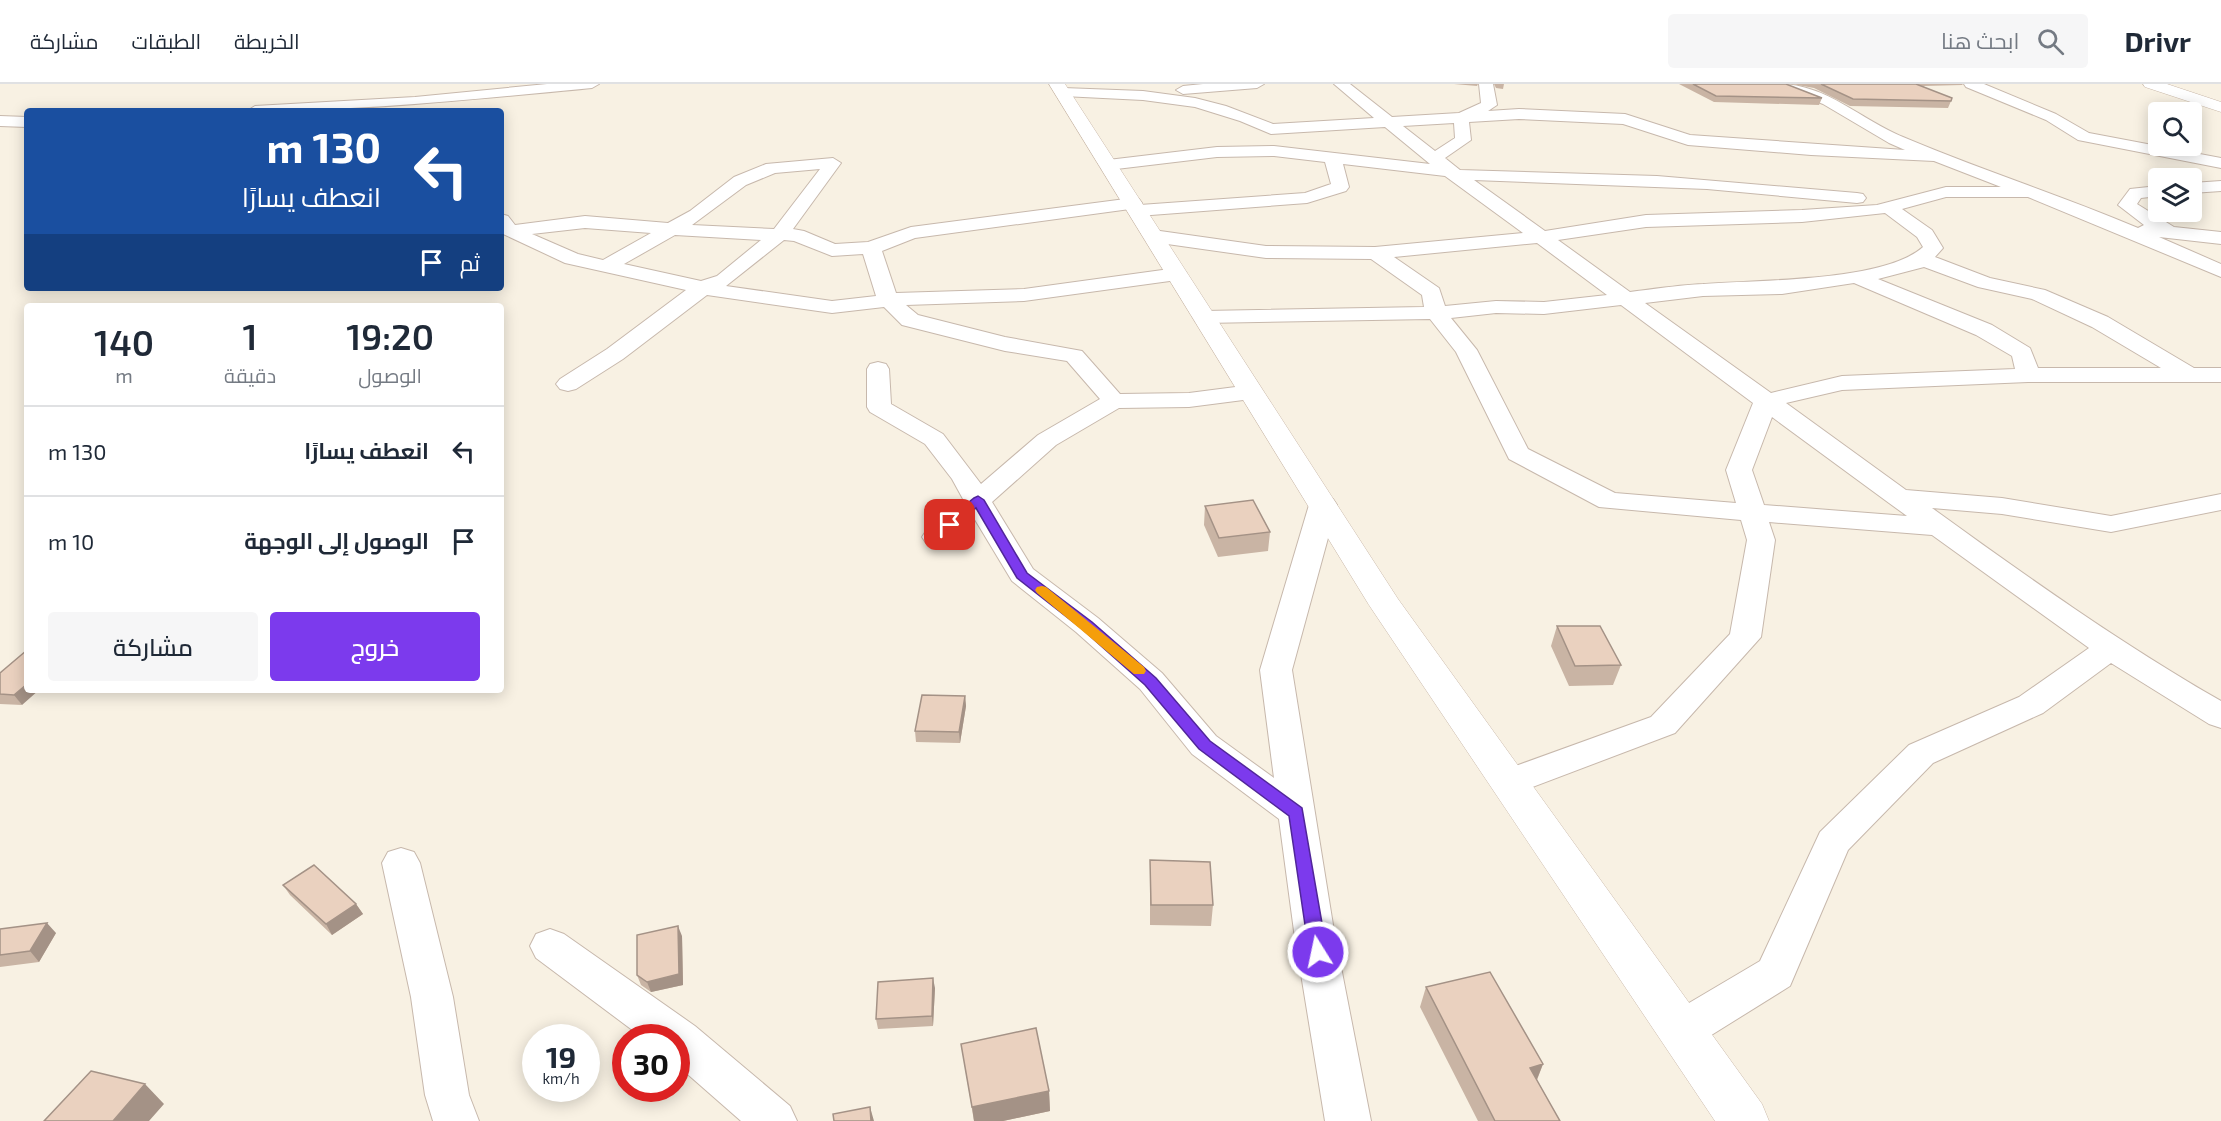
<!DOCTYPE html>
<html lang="ar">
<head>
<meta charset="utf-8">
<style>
  body { margin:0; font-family:"Exo 2",Cairo,sans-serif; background:#f6f6f7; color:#1f2937; direction:rtl; height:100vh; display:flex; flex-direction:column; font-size:22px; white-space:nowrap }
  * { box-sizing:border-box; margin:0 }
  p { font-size:20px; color:#747a83 }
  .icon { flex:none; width:33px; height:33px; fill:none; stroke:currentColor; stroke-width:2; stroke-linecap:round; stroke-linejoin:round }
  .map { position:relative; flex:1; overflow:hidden; direction:ltr }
  .details { position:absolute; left:24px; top:219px; width:480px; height:390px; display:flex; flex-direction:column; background:#fff; border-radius:6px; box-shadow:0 3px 15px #0003; direction:rtl }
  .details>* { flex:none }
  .banner { position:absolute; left:24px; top:24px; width:480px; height:183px; border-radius:6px; box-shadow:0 3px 15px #0003; direction:rtl; background:#1a4fa0; color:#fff; overflow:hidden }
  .buttons { position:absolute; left:2148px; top:18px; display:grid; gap:12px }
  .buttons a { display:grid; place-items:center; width:54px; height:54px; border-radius:6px; background:#fff; box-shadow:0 3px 15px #0003; font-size:30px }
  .speed { position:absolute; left:522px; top:940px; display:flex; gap:12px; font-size:30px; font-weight:700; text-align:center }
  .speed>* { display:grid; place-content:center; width:78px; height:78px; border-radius:50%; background:#fff; box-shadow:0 3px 15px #0003; line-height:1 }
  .speed small { font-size:15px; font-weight:400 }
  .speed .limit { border:9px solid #d22; background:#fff; color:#111 }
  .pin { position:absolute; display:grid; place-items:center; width:51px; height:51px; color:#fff; margin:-26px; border-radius:12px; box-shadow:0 3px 9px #0006 }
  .me { position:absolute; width:66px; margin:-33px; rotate:350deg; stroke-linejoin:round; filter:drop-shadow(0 0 4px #0008) }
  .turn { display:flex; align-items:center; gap:21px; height:126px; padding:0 24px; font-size:27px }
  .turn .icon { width:78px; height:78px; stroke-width:2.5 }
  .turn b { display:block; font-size:42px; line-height:51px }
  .then { display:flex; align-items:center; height:57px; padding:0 24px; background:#0003; gap:12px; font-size:22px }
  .eta { display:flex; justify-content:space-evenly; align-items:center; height:102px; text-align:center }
  .eta b { font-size:36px; font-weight:600; line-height:42px }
  .cta { display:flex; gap:12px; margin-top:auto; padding:12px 24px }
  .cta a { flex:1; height:69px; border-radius:6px; background:#7c3aed; color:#fff; font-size:24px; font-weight:600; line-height:69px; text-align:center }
  .cta a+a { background:#f6f6f7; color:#1f2937 }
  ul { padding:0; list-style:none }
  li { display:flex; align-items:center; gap:18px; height:90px; padding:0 24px; border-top:2px solid #e0e1e3 }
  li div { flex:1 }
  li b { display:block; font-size:22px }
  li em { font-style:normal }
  header { display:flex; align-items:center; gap:36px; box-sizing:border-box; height:84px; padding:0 30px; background:#fff; border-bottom:2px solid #e0e1e3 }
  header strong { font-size:28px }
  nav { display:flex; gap:33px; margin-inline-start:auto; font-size:21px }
  .search { width:420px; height:54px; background:#f6f6f7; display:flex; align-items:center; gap:15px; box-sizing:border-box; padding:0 21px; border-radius:6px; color:#747a83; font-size:22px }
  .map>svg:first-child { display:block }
</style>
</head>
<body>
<header>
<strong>Drivr</strong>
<div class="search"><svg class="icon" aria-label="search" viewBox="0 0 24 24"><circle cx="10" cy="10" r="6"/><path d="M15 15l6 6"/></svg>ابحث هنا</div>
<nav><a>الخريطة</a><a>الطبقات</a><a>مشاركة</a></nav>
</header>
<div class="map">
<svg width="2221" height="1037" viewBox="0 0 2221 1037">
  <rect width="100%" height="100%" fill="#f8f1e3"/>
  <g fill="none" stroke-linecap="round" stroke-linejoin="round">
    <defs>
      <path id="street" d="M547,0h52l-7,4c-115,11 -229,23 -345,23l8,-5 160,-9z
        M1203,0h61l-7,4 -74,6 -7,-4 7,-4z
        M1334,0h16l42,33 67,-4 22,-10 -2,-19h14l4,21 -9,6 31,-2 106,5 65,21 215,15 -16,-7 -66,-39 -42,-17 -2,-3c48,0 82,36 124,53 77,33 158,58 235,91l6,-3 -26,-20 12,-16 28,-3v10l-17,2 -4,6 37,23 47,5v12l-62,-7 62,27v13l-193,-80h-82l-44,12 30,21 11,18 -8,9 55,21 55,12 63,27 86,51h27v14h-193l-186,8 -56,13 120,87 96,8 109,18 110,-22v16l-110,22 -109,-18 -70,-6c94,68 188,135 289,193v27l-12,-4 -98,-61 -68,50 -110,50 -85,87 -58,136 -93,58 -15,5 -15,-5 -6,-14 6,-14 93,-55 60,-129 89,-87 110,-48 70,-49 -157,-113 -163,-13 6,18 -14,97 -86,96 -153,58 -13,4 -13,-4 -5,-9 5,-9 155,-56 79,-83 17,-94 -6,-20 -142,-13 -90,-48 -53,-107 -26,-33 -226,4 -8,-1 -3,-5 3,-5 8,-1 220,-4 -2,-12 -51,-36 -105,-1 -113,-16 -7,-2 -2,-4 2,-4 7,-2 113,16 109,1 148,-14 -78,-57 -102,-12 6,23 -3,4 -39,12 -169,13 -6,-1 -3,-4 1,-2 -215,29 -33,13 14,42 128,-4 153,-21 7,2 3,4 -3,4 -7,2 -153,21 -118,4 12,10 87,22 77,14 38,43 69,-1 62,-8 8,2 4,5 -4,5 -8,2 -62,8 -70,1 -63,37 -64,57 41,67 65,49 64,55 54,63 58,42 -14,-108 49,-165 4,-6 10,-2 10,2 4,6 -45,165 42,261 37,190h-46l-31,-190 -15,-112 -87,-65 -52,-65 -64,-57 -64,-51 -38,-63c-15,13 -27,30 -48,25l-4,-6 4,-6 37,-32 -11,-20 -27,-35 -55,-32 -3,-5v-38l3,-5 8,-2 8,2 3,5 2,35 52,30 38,50 57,-49 62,-36 -33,-38 -62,-10 -103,-26 -18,-18 -52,6 -125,-18 -84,64 -47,30 -8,2 -8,-2 -4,-5 4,-5 47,-30 79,-59 -121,-27 -64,-30v-19l7,2 7,9 70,-9 83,7 22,-12 44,-34 32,-13 67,-6 8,5 -48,66 11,2 31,13 33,-2 43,-15 222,-29 6,1 3,4 -2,2 165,-12 26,-9 -6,-22 -51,-6 -57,1 -109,13 -6,-1 -2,-4 8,-5 109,-13 57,-1 156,18 -45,-37 -114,7 -31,-13 -45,-14 -52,-7 -80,-4 -7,-4 7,-4 80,3 52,7 31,8 47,18 101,-6zM1519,35l104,5 65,21 123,10 123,6 67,26h-55l-69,18 -75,5 -156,5 -101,16 -71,-51 233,9 150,14 6,-1 3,-4 -3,-4 -6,-1 -200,-17 -197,-6 -15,-12 26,-18 -2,-18zM1454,39l1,15 -20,13 -32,-25zM820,85l-46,60 -82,-4 54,-40 29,-12zM1885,129l32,24 6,10c-39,35 -167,33 -220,37 -24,1 -49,5 -73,8l-72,-52 88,-13 156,-5zM585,144l66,5 -48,27 -25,-6 -46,-20zM675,151l86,5 -44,36 -16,5 -77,-17zM784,156l10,1 38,15 31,-2 13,42 -44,5 -106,-15zM1537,159l70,52 -63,7 -48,-1 -51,5 -6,-18 -45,-31zM1924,183l54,20 54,12 60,28 69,41h-123l-8,-20 -38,-23 -114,-46zM1854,199l122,52 36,21 3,13 -173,7 -71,17 -126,-90 58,-7 79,-2zM1621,221l132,98 -27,67 10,33 -121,-10 -87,-44 -51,-99 -26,-32 45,-5 48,1zM1772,333l117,86 18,13 -143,-11 -12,-35z
        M1964,0h20l72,30 33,19 132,25v10l-143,-28 -32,-20 -80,-33z
        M0,32l27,1v10l-27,-1z
        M2221,97v10l-29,2v-10z
        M401,764l13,4 6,11 33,134 16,98 10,26h-46l-8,-26 -14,-98 -29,-134 6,-11z
        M550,845l14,5 131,92 95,80 7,15h-56l-65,-57v-26h-33l-107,-80 -6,-12 6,-12z"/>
      <path id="secondary" d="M1049,0h16l333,515 364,505 7,17h-54l-346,-516z
        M2143,0h24l54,18v10l-76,-25z"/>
    </defs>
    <use href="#street" stroke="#c7b8ac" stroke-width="2"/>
    <use href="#secondary" stroke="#cab9aa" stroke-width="1"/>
    <use href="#street" fill="#fff" fill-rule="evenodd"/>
    <use href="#secondary" fill="#fff" fill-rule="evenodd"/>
  </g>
  <path fill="#c9b4a4" d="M1454,0h24l-1,2z
    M1494,0h10l-1,5 -7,-1z
    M1679,0h107l36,14 -3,7 -105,-3z
    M1792,0h171l-1,1 -39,1 28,15 -3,7 -98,-2 -36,-18z
    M1205,422l65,26 -2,19 -50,6 -14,-32z
    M1557,542l64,39 -8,20 -44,1 -18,-40z
    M0,589l22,32 -22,-1z
    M965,612l1,10 -6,37 -44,-1 -1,-11z
    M1150,776l63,45 -2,21 -61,-1z
    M283,801l73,19 7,10 -31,21 -42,-40z
    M0,845l56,4 -17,29 -39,5z
    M682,852l1,49 -32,7 -10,-7 -4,-10z
    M1426,903l117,77 -6,16 23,41h-82l-58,-114z
    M935,904l-2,38 -55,3 -2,-10z
    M961,960l88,47 1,20 -47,10h-29z"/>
  <path fill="#a49286" d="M27,600v6h12l-17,15 -8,-10z
    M965,612l1,10 -6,37 -1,-11z
    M356,820l7,10 -31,21 -6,-11z
    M47,839l9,10 -17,29 -9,-11z
    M678,842l4,10 1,49 -32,7 -4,-10z
    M933,894l2,10 -2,38 -1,-10z
    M1543,980l-8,20 -5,-16z
    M145,1000l19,20 -15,17h-36z
    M1049,1007l1,20 -47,10h-29l-2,-14z
    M870,1023l4,14h-3z"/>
  <path fill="#ead1bf" stroke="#a49286" stroke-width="1.5" d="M1693,0h93l36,14 -106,-2z
    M1821,0h95l36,14 -1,3 -98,-2z
    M1253,416l17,32 -51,6 -14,-32z
    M1557,542h43l21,39 -46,1z
    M27,566v34l-13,11 -14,-1v-21z
    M922,611l43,1 -6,36 -44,-1z
    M1150,776l60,2 3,43h-62z
    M314,781l42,39 -30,20 -43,-39z
    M47,839l-17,28 -30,4v-26z
    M678,842l1,48 -32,8 -10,-7v-40z
    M1490,888l53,92 -13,4 30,53h-65l-69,-134z
    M933,894l-1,38 -56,3 2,-37z
    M1036,944l13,63 -77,16 -11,-63z
    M91,987l54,13 -32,37h-69z
    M870,1023l1,14h-37l-1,-7z"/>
  <path fill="#7c3aed" stroke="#51269a" stroke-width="1.5" d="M978,412l6,4 43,73 65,49 64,56 54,63 92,67 25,144 -3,6 -6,2 -7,-2 -2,-6 -20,-136 -90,-67 -54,-64 -63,-56 -65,-51 -41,-70 -22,19h-9l-1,-2 1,-3 29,-24z"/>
  <path fill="#f59e0b" d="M1042,502l4,1 98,80 2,4 -2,3h-10l-97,-81 -2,-3 2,-3z"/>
</svg>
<div class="buttons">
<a><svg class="icon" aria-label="search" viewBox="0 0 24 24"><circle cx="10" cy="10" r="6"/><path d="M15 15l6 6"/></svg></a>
<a><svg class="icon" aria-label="layers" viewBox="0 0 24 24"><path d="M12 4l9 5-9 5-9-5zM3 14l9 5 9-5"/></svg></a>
</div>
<div class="speed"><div>19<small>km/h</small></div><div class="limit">30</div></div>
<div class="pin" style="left:950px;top:441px;background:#d93025"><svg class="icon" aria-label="arrive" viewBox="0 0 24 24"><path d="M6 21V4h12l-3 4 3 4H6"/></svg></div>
<svg class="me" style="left:1318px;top:868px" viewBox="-20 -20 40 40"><circle r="17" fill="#7c3aed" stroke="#fff" stroke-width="3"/><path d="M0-11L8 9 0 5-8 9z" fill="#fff"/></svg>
<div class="banner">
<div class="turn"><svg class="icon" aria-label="left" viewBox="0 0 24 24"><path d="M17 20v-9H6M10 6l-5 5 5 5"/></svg><div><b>130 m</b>انعطف يسارًا</div></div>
<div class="then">ثم<svg class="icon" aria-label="arrive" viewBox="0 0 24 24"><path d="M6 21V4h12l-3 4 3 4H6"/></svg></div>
</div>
<section class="details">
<div class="eta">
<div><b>19:20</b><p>الوصول</p></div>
<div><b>1</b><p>دقيقة</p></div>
<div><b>140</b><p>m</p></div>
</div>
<ul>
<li><svg class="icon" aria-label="left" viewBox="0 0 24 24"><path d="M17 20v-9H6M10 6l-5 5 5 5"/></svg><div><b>انعطف يسارًا</b></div><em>130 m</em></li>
<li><svg class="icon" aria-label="arrive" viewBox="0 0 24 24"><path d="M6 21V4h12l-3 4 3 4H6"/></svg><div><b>الوصول إلى الوجهة</b></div><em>10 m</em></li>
</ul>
<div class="cta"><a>خروج</a><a>مشاركة</a></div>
</section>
</div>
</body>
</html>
